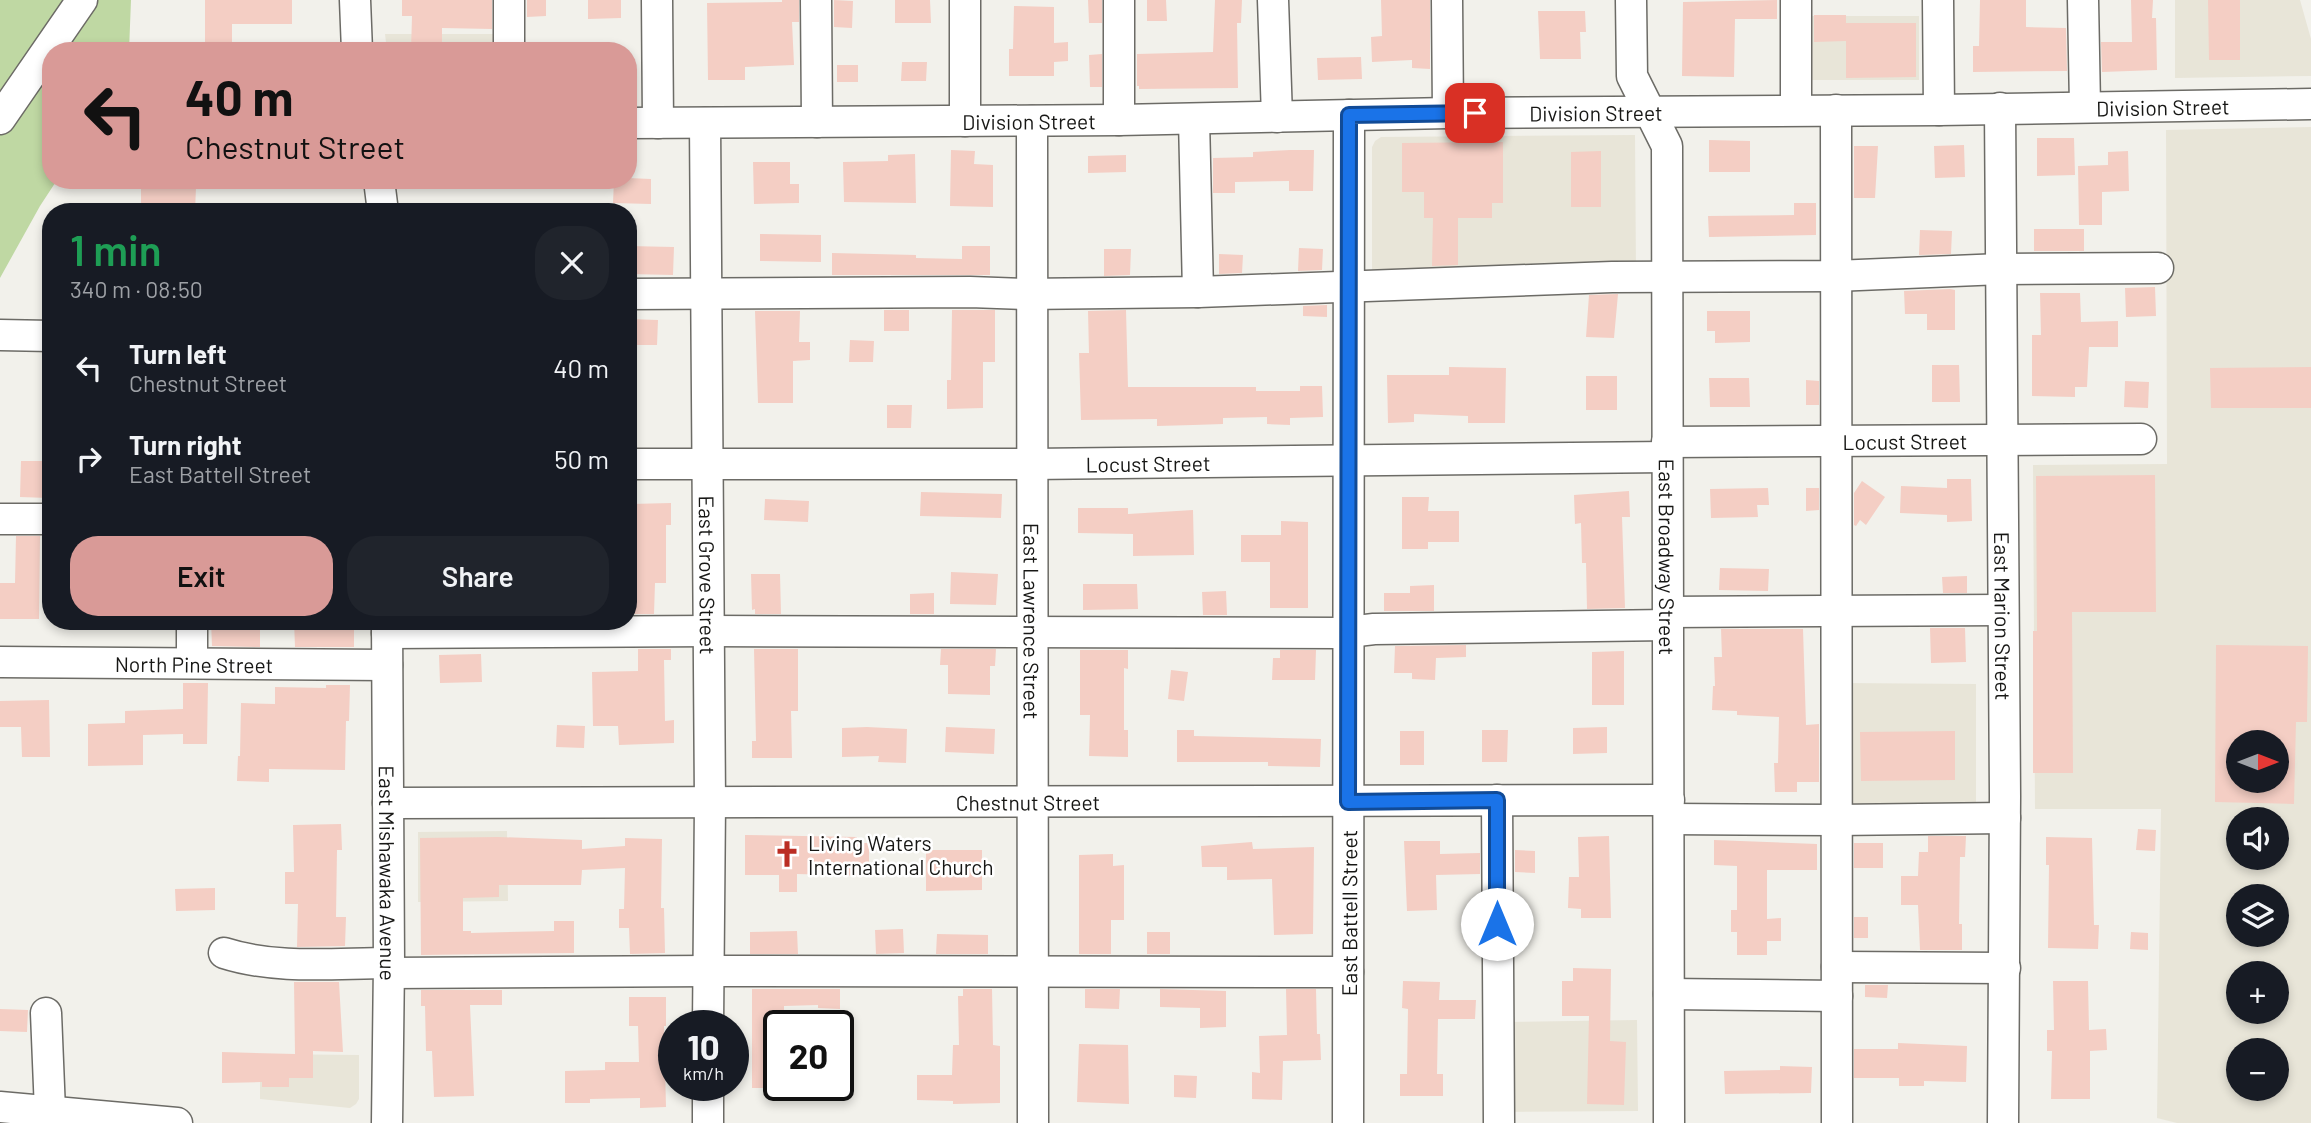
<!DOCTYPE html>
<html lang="en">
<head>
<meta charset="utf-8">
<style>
  body { margin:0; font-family:Barlow,sans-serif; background:#20242c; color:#f1f3f6; height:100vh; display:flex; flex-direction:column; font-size:26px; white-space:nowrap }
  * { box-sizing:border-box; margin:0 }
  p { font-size:23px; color:#9ea1a6 }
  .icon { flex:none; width:38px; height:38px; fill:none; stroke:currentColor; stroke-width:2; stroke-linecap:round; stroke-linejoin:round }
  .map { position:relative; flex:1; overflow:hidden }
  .drawer { position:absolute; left:42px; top:203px; width:595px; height:427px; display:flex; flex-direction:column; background:#171b24; border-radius:28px; box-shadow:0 4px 10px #0003 }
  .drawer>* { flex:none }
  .top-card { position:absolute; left:42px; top:42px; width:595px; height:147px; border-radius:28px; box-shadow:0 4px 10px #0003; background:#d99a97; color:#111; overflow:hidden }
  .needle { width:46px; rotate:90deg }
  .buttons { position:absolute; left:2226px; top:730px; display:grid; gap:14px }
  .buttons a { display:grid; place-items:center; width:63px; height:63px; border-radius:50%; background:#171b24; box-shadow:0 4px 10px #0003; font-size:35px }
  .speed { position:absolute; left:658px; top:1010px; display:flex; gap:14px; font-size:35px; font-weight:700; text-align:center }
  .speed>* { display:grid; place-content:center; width:91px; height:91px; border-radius:50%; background:#171b24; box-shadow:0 4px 10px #0003; line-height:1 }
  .speed small { font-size:18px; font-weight:400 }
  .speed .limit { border:4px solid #111; border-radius:10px; background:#fff; color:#111 }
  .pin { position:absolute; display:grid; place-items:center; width:60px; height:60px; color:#fff; margin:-30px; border-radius:14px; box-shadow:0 4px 10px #0006 }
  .me { position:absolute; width:77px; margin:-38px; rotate:0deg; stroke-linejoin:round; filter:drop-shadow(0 0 5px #0008) }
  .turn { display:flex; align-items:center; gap:24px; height:147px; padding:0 28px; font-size:32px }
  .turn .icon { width:91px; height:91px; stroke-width:2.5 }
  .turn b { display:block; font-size:49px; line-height:60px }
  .round { display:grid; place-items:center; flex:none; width:74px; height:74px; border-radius:28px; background:#20242c }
  .summary { display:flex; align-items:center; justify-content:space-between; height:119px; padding:0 28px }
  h1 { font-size:42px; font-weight:600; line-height:52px; color:#1e9e55 }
  .action { display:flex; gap:14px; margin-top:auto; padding:14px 28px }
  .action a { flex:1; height:80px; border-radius:28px; background:#d99a97; color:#111; font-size:28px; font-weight:600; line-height:80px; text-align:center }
  .action a+a { background:#20242c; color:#f1f3f6 }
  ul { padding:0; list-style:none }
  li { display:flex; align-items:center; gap:21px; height:91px; padding:0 28px }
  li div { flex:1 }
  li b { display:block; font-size:26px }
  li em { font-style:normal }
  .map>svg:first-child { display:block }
</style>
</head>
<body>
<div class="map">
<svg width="2311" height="1123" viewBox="0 0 2311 1123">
  <rect width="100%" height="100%" fill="#f2f1eb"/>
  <path fill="#e8e5d8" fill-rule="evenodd" d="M2175,0h125l11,39v37l-136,2z
    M1801,16h118v64h-118z
    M385,34h120l1,17h-119z
    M2311,127v996h-134l-20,-5 4,-309h-126l-2,-344 134,-1 -1,-334zM2238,742h39v38h-39zM2238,819h39v39h-39zM2238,896h39v38h-39zM2238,973h39v39h-39zM2238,1050h39v38h-39z
    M1635,135l1,137 -264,7v-132l3,-6 6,-4z
    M1842,683l134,1v126l-134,2z
    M507,831l1,70 -90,1v-70z
    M1637,1020l1,91 -134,1 1,-90z
    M260,1054l99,1v44l-3,5 -6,4 -90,-9z"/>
  <path fill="#bfd8a3" d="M0,0h131l-2,51h-78v129h6l-17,26 -40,72z"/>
  <path fill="#f4cec4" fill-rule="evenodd" d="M205,0h87v24h-60v27h-27z
    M402,0h90v29l-50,-1v23h-31l1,-35h-10z
    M527,0h19v16l-19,1z
    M588,0h33v18l-33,1z
    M782,0h17v22h-7l2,43 -49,2v13h-37l-1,-77 75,-1z
    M834,0l19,1 -1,27 -18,-1z
    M895,0h35l1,23h-36z
    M1088,0h14v23h-13z
    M1147,0h19l1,21h-20z
    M1215,0h27l-1,23h-4l1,65 -99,1v-3h-2v-32l76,-2z
    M1381,0h49v69l-18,-1v-8l-40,2 -1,-25 11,-1z
    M1777,0v19h-42l-1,58 -52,-1 1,-74z
    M1980,0h46v27l40,1 1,43 -94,1v-26h6z
    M2131,0h22l-1,18h4l1,52 -55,2 -1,-30h31z
    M2208,0h32v60h-31z
    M1014,6l40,1v36l14,-1v19l-14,1v14h-45v-27h4z
    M1538,11h47l1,21h-6l1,27h-41z
    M1814,15h32v8h70v54l-70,1v-37l-32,1z
    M1102,54v33h-12l-1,-32z
    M1361,57l1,22 -44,1 -1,-22z
    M902,62h25l-1,19h-25z
    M837,65h21v17h-21z
    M2037,138h37l1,37 -38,1z
    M1709,140l41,1v31h-41z
    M1503,142v61h-11v15h-34v47l-26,1 1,-48h-9v-26h-22v-49z
    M1964,145l1,32 -30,1 -1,-32z
    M1854,146h24l-3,52h-21z
    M951,150l24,1 -1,13 19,1v42l-43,-1z
    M1290,150h24l-1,41h-24v-10l-54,1v11h-22v-35l40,-1v-5z
    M1601,151v56h-30v-55z
    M2128,151l1,40 -27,1v33h-23l-1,-59 30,-1v-13z
    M915,154l1,49 -72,-1 -1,-40 45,-1v-6z
    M1126,155v17l-38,1v-17z
    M753,162h37v22h9v19l-45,1z
    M628,178l23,1v25l-38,-1 1,-23h14z
    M141,185l55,2 -1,25h-54z
    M1794,203h22v32l-107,2 -1,-21 86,-1z
    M2034,229h50v22h-50z
    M1920,230l32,1 -1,23 -32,1z
    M760,234l61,1v27l-61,-1z
    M628,246l46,1 -1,28 -45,-1z
    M962,246h28v29h-158v-22l84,2v3l46,1z
    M1299,248l24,1 -1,21 -24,1z
    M1104,249h27l-1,26 -26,1z
    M1219,254l24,1 -1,18 -23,1z
    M2155,287l1,29 -30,1 -1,-29z
    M1950,289l5,1v40h-28v-16h-22l-1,-23z
    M2040,293h40l1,29 37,-1v26h-29l-2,40h-12v10l-43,-1v-61h9z
    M1618,294l-4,44 -28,-1 3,-42z
    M1327,305v12l-24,-1v-10z
    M884,310h25v21h-25z
    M952,310h43v52h-12v46l-36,1v-29h4z
    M1126,310l2,77h128v4h44v-5h22l1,31 -33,1v7l-23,-1v-7l-44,1v6l-30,1 -36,1v-7l-76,1 -2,-67h10l-1,-42z
    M755,311h45l-1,31h11v18l-17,1v42h-35z
    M1707,311h43v31l-35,1v-12h-8z
    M628,319l30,1 -1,25h-29z
    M850,340l24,1 -1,21h-24z
    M1932,365h27l1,37h-28z
    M1449,367l57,1 -1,55h-37v-7l-54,-2v8l-26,1 -1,-48h62z
    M2311,367v41h-100l-1,-40z
    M1586,376h31v34h-31z
    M1709,378h40l1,29h-40z
    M1806,380l13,1v24h-13z
    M2125,381l24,1 -1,26 -24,-1z
    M887,405h25l-1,23h-24z
    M21,461h28l-1,37 -28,-1z
    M2155,475l1,137h-84l1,161h-40v-142h4l-1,-155z
    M1947,479h24l1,42 -25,1v-7l-47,-2 1,-27 46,2z
    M1862,481l23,16 -19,28 -6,-5 -4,6 -2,-1v-32z
    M1768,488l1,17h-12l1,12 -47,1 -1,-29z
    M1806,488h13v22l-13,1z
    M1629,491l1,26h-8l3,91 -38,1 -1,-46h-4l-1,-40 -6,1 -1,-29z
    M921,492l81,2 -1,24 -81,-2z
    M1402,497h27l-1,14h31v31h-31v7h-26z
    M765,499l44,2 -1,21 -44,-2z
    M671,503v22h-5v58h-11l-1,31h-26v-57h4l-1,-53z
    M1078,508h50v6l65,-4 1,45 -61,1v-22l-55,-1z
    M1281,521l27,1v86h-38v-46h-29v-27h40z
    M16,536h24l-1,83h-39v-36h15z
    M1720,568l49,1 -1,22 -49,-1z
    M951,572l47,2 -2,31 -46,-1z
    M751,574h29l1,40h-26v-5l-3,1z
    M1967,576v17h-24l-1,-16z
    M1083,584h54l1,25 -55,1z
    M1434,585v26h-50v-18h26v-7z
    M1226,591l1,24h-24l-1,-23z
    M934,593v21h-24v-20z
    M211,621h49v26l-48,-1z
    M294,621h60v26h-59z
    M1930,628h35l1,34 -35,1z
    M1721,629h82l3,96 13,-1v58h-22v10h-22l-1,-29h4l1,-46 -42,-2v-4l-25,-1 1,-24h2l-1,-29h8z
    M1466,645v12l-30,1 -1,22 -23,-1v-6h-18l1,-27z
    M2216,645l92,1 -1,76h-11l-2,82 -79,-2zM2238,742h39v38h-39z
    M638,649h33v11h-7l1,61 9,-1v23l-55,2 -1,-19h-25l-1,-54 46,-1z
    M754,649h44v62h-7l1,47h-40v-17h4z
    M941,649h55l-1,17h-5v29l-42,-1v-29h-8z
    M1080,650h48v19l-4,-1v62h4v27l-39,-1 1,-41h-10z
    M1280,650h36l-1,30h-43l1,-22h7z
    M1624,651v54h-32v-53z
    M481,654l1,28 -42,1 -1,-28z
    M1171,670l17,2 -4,29 -16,-2z
    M183,683h25l-1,61h-24v-10l-40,1v30l-55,1v-42l37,-1v-12l58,-2z
    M326,685h24l-1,36h-3l-1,49 -76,-1v13l-32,-1 1,-25h2l1,-53 34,1v-17l51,1z
    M49,700l1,57h-28l-1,-30h-21v-26z
    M557,725l28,1 -1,22 -28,-1z
    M867,727l40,2 -1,34 -28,-1 1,-6 -37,1v-29z
    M946,727l49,2 -1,25 -49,-2z
    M1607,727v26l-34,1v-26z
    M1177,730h17v6l127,3 -1,28 -52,-1v-4h-91z
    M1482,730h26l-1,32h-25z
    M1400,731h24v34h-24z
    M1955,731v49l-94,1 -1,-49z
    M341,824l1,26h-5l-1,67h10l-1,29 -48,1 1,-43h-13v-32h9l-1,-47z
    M2138,829l18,1 -1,21 -19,-1z
    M745,835l112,2v6h12v33l-72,-2v18h-18v-17h-34z
    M1609,836l2,82h-30v-9l-13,-1 1,-31h10l-1,-40z
    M1928,836h38l-1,21h-5l-1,67h3v26h-42l-2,-45h-17v-29h17l1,-24h9z
    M498,837l84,3v9l43,-3v-8l37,1 -1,69h3l1,45 -35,1 -1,-26h-10v-19h5l1,-41 -43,2 -1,15h-82v12l-36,1v33h8v2l83,-2v-10h20v32l-153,2 -1,-117z
    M2046,837l46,1 2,87h5l-1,24 -50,-1 1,-83h-3z
    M1714,840l103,4v26h-50v49l14,-1v23h-14v14h-30v-23h-6v-22h6v-44l-23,-1z
    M1404,841h36v13l40,-1v21l-44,1 1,35 -30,1z
    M1252,842l1,7 61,-2 -1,87 -39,1 -2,-56 -45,1v-13h-25l-1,-21z
    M1854,843h29v25h-29z
    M926,850h56v40l-56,1z
    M1515,850l20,1v22l-20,-1z
    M1113,854v12l11,-1v55h-13v34h-32v-99z
    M215,888v22l-39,1 -1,-22z
    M1854,917h14v21h-14z
    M903,929l1,24 -28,1 -1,-24z
    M797,931l1,23h-48v-22z
    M1147,932h23v22h-23z
    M2131,932l17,1v17l-18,-1z
    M937,934l51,1v19h-52z
    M1573,968l38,1 -1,72 16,1 -2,63 -37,-1 2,-88h-27v-35h11z
    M1403,981l37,1 -1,18h37l-1,19h-37l-1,55h6v22h-43v-22h7l1,-65 -6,-1z
    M2053,981h35l1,49 17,-1 1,21 -17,1v48h-39l1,-48h-5v-21h7z
    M294,982h45l4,70 -30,-1v27h-24v9h-27v-5l-40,1v-31l73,2z
    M1865,985h23l-1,13 -22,-1z
    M752,989h88v20l-22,-1v-3l-34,1v20h-5v62h-27z
    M963,989h29l1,56 7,1v57l-47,1v-3l-36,-1v-25h35l1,-30h6l-1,-49h5z
    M1085,989h35l-1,20 -34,-1z
    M1160,989l66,2v36l-26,1v-20l-40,-1z
    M1286,989h30l1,45h3l1,26 -38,1 -1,39 -30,-1v-27l8,1 -1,-37 28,-1z
    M421,990h81v15h-32l4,91 -40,1 -2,-46h-6l-1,-45h-4z
    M629,997h37v29h-2l2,81 -26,1v-10l-50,1v4h-25v-32l40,-1v-8h34l-1,-36h-9z
    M0,1009l28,1 -1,22 -27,-1z
    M1898,1043l69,3 -1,36 -42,-1v5h-25v-8h-45v-29h44z
    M1079,1044l49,1 1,59 -52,-2z
    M1780,1066l32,1 -1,26 -86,1 -1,-23 56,-1z
    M1174,1075l23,1 -1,22 -22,-1z"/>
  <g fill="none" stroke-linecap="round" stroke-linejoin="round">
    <defs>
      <g id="minor">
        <path d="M355,0l2,51"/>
        <path d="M509,0v51"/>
        <path d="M657,0l1,123"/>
        <path d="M816,0l1,122"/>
        <path d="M965,0v121"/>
        <path d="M1119,0v120"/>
        <path d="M1273,0l4,117"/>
        <path d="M1447,0l1,113"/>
        <path id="s1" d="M1631,0l1,76 35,70 2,977"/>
        <path d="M1796,0v110"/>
        <path d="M1938,0l1,110"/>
        <path d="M2083,0l2,106"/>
        <path id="s2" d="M2000,108l5,688 -2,327"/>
        <path d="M1836,110l1,1013"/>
        <path d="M0,119l82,-119"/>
        <path d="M1194,119l4,173"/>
        <path id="s3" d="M1032,121l1,1002"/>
        <path id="s4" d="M628,123l491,-3 329,-7 491,-3 372,-6"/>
        <path id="s5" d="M705,123l5,680 -2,223"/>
        <path d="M379,180l4,32"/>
        <path d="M628,294l342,-2 53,2 175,-2 414,-15 223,-1 166,-7 157,-1"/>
        <path d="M0,335l51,1"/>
        <path id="s6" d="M1667,442l474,-3"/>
        <path id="s7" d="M628,464h403l636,-7"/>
        <path d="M0,519h51"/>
        <path d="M1668,612l334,-2"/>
        <path id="s8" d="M387,621l2,342 -2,160"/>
        <path d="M387,633l323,-2 630,2 34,-4 294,-4"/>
        <path id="s9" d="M0,662l387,3"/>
        <path d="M192,662v-41"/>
        <path d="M1497,800l2,323"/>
        <path id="s10" d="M388,803l1281,-3"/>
        <path d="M1669,819l167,1 169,-2"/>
        <path d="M224,953c53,17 111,10 165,10"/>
        <path d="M1837,967l168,1"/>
        <path d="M389,973l319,-2 640,1"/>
        <path d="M1669,994l168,2"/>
        <path d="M46,1013l4,98"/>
        <path d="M0,1107l177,16"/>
        <path d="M708,1123v-38"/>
        <path id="s11" d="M1348,1123l1,-1008"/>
      </g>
    </defs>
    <use href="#minor" stroke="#6c6b66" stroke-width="33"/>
    <use href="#minor" stroke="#fff" stroke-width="30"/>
  </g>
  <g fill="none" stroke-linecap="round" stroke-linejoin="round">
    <defs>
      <path id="route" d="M1475,113l-126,2 -1,687 149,-2v124"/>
    </defs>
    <use href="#route" stroke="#114b97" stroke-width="18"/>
    <use href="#route" stroke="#1a73e8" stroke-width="12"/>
  </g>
  <defs>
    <symbol id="church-bare" viewBox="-9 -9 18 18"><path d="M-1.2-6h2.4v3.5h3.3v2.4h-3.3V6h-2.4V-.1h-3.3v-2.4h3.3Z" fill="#bb2d23" stroke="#fff" stroke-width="2.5" paint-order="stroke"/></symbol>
  </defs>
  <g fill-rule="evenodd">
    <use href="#church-bare" x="768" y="835" width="38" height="38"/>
  </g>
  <g text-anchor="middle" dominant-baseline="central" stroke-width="5" stroke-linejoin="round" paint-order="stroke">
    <g font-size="21" fill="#171715" stroke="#fff">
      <text stroke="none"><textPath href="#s4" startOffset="1535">Division Street</textPath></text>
      <text stroke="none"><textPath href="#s4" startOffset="968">Division Street</textPath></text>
      <text stroke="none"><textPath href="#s4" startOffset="401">Division Street</textPath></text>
      <text stroke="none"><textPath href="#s6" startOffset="238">Locust Street</textPath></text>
      <text stroke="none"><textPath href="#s7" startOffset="520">Locust Street</textPath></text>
      <text stroke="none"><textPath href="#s1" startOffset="565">East Broadway Street</textPath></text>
      <text stroke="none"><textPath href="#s5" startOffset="452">East Grove Street</textPath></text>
      <text stroke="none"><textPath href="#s2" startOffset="508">East Marion Street</textPath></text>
      <text stroke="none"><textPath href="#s3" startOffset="500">East Lawrence Street</textPath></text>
      <text stroke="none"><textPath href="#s9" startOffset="194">North Pine Street</textPath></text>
      <text stroke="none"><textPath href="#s10" startOffset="640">Chestnut Street</textPath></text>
      <text stroke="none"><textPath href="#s8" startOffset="252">East Mishawaka Avenue</textPath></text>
      <text stroke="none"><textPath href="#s11" startOffset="210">East Battell Street</textPath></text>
    </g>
    <g font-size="21" fill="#171715" stroke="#fff" text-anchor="start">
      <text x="808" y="842">Living Waters<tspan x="808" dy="24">International Church</tspan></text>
    </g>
  </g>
</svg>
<div class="buttons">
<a><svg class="needle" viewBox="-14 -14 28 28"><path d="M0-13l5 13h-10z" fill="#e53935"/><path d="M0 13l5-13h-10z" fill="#9ea1a6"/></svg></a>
<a><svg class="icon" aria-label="sound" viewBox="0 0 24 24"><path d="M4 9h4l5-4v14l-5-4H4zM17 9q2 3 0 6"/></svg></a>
<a><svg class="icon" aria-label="layers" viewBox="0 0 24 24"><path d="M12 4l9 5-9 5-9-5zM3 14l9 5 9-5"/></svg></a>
<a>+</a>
<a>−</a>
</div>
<div class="speed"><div>10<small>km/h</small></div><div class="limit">20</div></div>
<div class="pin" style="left:1475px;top:113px;background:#d93025"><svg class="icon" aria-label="arrive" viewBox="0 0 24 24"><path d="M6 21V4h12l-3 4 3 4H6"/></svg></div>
<svg class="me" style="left:1497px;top:924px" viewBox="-20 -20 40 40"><circle r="19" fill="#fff"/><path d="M0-13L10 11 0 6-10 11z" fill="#1a73e8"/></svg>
<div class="top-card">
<div class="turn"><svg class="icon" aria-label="left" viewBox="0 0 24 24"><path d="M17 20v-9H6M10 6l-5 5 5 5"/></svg><div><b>40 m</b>Chestnut Street</div></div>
</div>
<section class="drawer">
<div class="summary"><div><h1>1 min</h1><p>340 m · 08:50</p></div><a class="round"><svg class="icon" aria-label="close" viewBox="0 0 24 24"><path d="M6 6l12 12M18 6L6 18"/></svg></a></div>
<ul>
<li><svg class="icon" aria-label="left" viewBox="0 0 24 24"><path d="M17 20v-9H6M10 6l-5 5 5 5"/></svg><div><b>Turn left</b><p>Chestnut Street</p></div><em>40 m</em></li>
<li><svg class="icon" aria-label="right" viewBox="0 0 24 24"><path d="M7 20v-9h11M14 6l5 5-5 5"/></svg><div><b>Turn right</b><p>East Battell Street</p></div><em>50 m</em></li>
</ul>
<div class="action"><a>Exit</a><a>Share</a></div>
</section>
</div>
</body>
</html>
